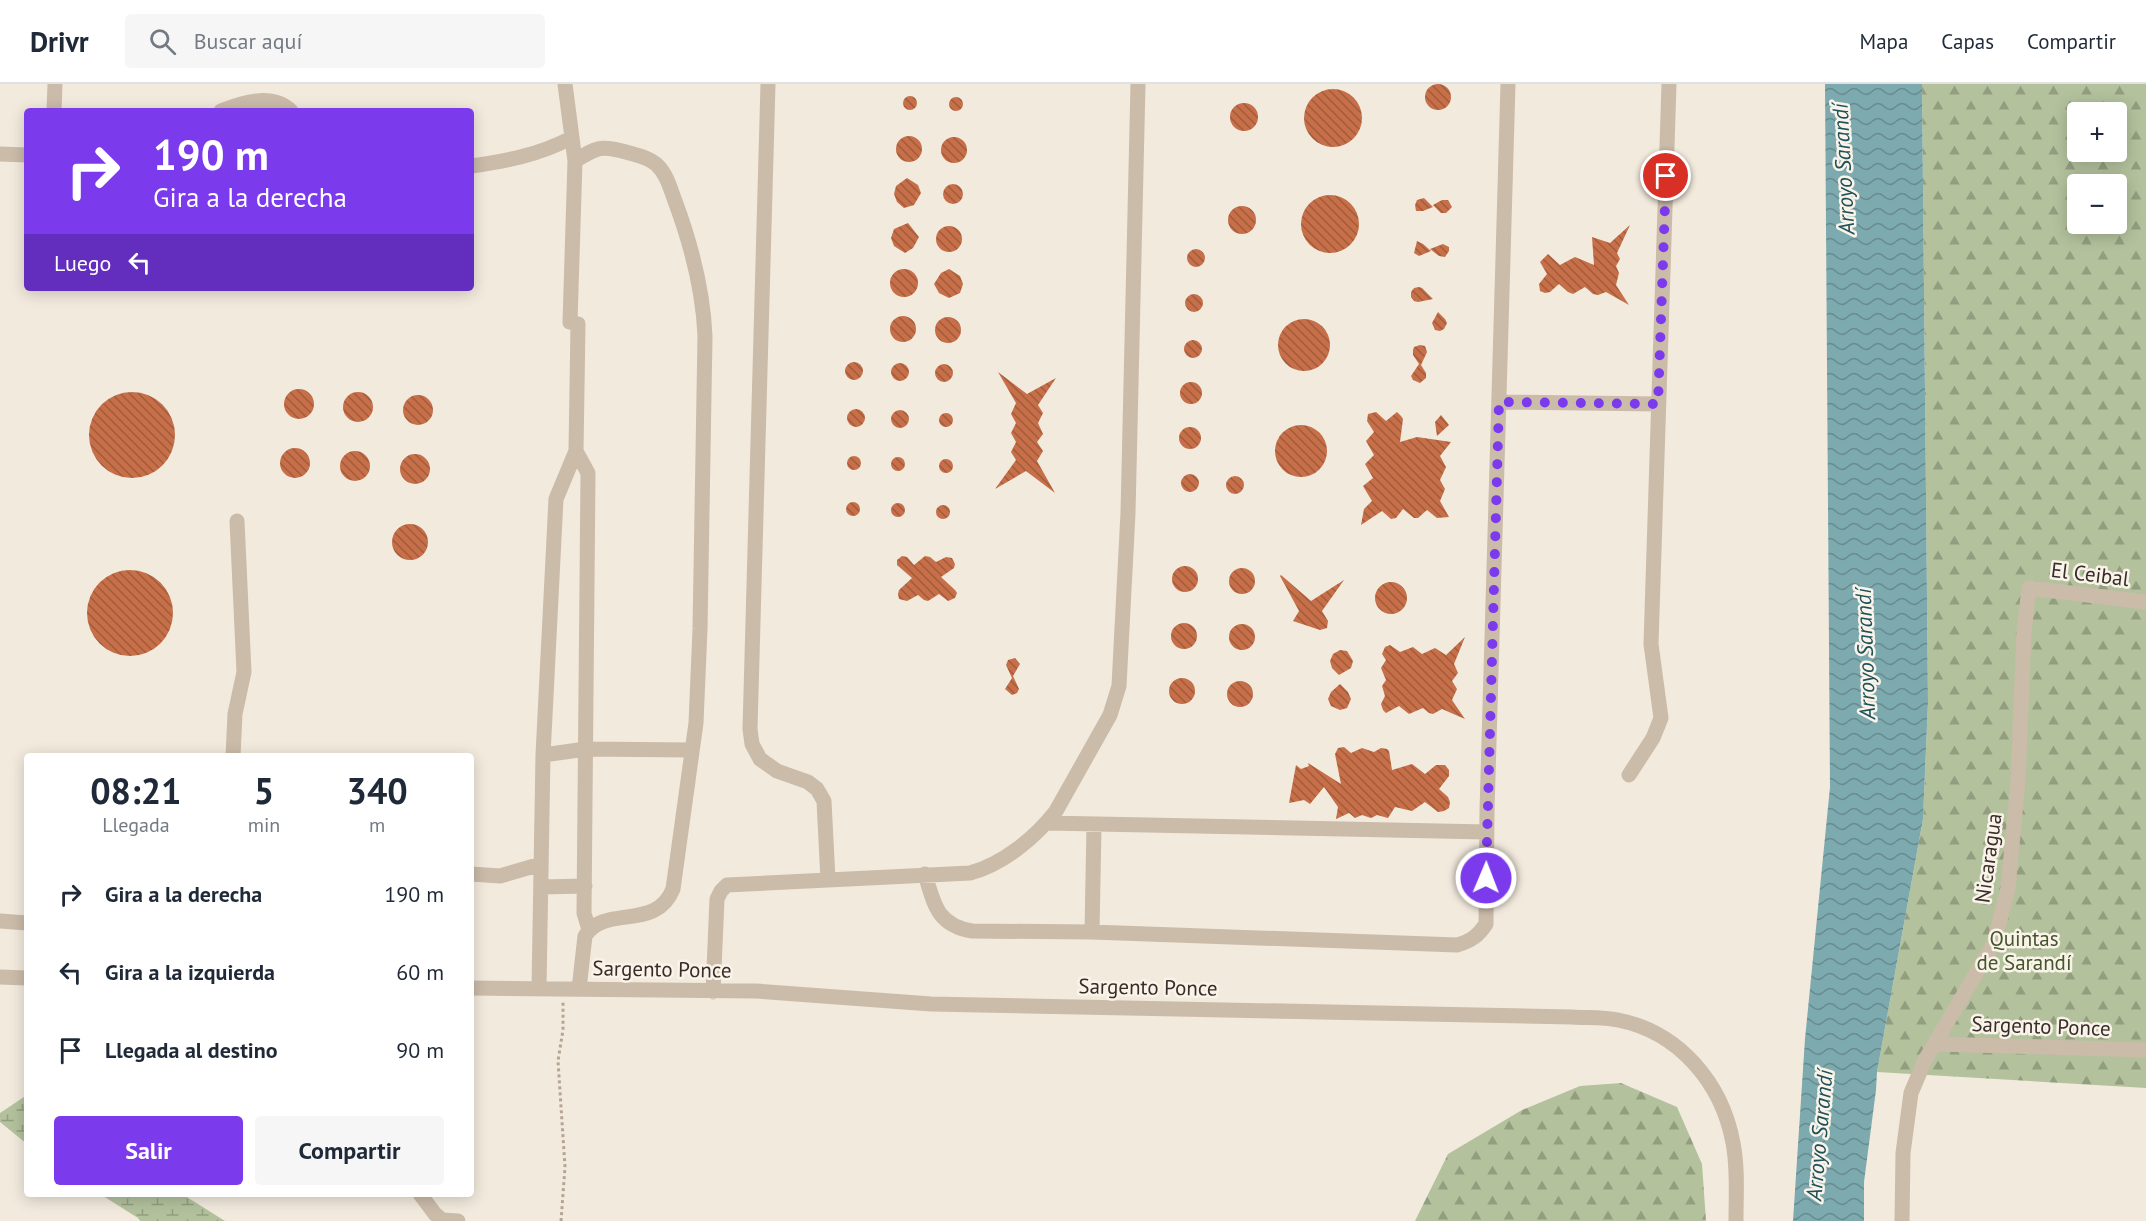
<!DOCTYPE html>
<html lang="es">
<head>
<meta charset="utf-8">
<style>
  body { margin:0; font-family:"PT Sans",sans-serif; background:#f6f6f7; color:#1f2937; height:100vh; display:flex; flex-direction:column; font-size:22px; white-space:nowrap }
  * { box-sizing:border-box; margin:0 }
  p { font-size:20px; color:#747a83 }
  .icon { flex:none; width:33px; height:33px; fill:none; stroke:currentColor; stroke-width:2; stroke-linecap:round; stroke-linejoin:round }
  .map { position:relative; flex:1; overflow:hidden }
  .details { position:absolute; left:24px; top:669px; width:450px; height:444px; display:flex; flex-direction:column; background:#fff; border-radius:6px; box-shadow:0 3px 15px #0003 }
  .details>* { flex:none }
  .hud { position:absolute; left:24px; top:24px; width:450px; height:183px; border-radius:6px; box-shadow:0 3px 15px #0003; background:#7c3aed; color:#fff; overflow:hidden }
  .controls { position:absolute; left:2067px; top:18px; display:grid; gap:12px }
  .controls a { display:grid; place-items:center; width:60px; height:60px; border-radius:6px; background:#fff; box-shadow:0 3px 15px #0003; font-size:30px }
  .pin { position:absolute; display:grid; place-items:center; width:51px; height:51px; color:#fff; margin:-26px; border:3px solid #fff; border-radius:50%; box-shadow:0 2px 6px #0007 }
  .me { position:absolute; width:66px; margin:-33px; rotate:1deg; stroke-linejoin:round; filter:drop-shadow(0 0 4px #0008) }
  .turn { display:flex; align-items:center; gap:21px; height:126px; padding:0 30px; font-size:27px }
  .turn .icon { width:78px; height:78px; stroke-width:2.5 }
  .turn b { display:block; font-size:42px; line-height:51px }
  .then { display:flex; align-items:center; height:57px; padding:0 30px; background:#0003; gap:12px; font-size:22px }
  .eta { display:flex; justify-content:space-evenly; align-items:center; height:102px; text-align:center }
  .eta b { font-size:36px; font-weight:600; line-height:42px }
  .button { display:flex; gap:12px; margin-top:auto; padding:12px 30px }
  .button a { flex:1; height:69px; border-radius:6px; background:#7c3aed; color:#fff; font-size:24px; font-weight:600; line-height:69px; text-align:center }
  .button a+a { background:#f6f6f7; color:#1f2937 }
  ul { padding:0; list-style:none }
  li { display:flex; align-items:center; gap:18px; height:78px; padding:0 30px }
  li div { flex:1 }
  li b { display:block; font-size:22px }
  li em { font-style:normal }
  header { display:flex; align-items:center; gap:36px; box-sizing:border-box; height:84px; padding:0 30px; background:#fff; border-bottom:2px solid #e0e1e3 }
  header strong { font-size:28px }
  nav { display:flex; gap:33px; margin-inline-start:auto; font-size:21px }
  .search { width:420px; height:54px; background:#f6f6f7; display:flex; align-items:center; gap:15px; box-sizing:border-box; padding:0 21px; border-radius:6px; color:#747a83; font-size:22px }
  .map>svg:first-child { display:block }
</style>
</head>
<body>
<header>
<strong>Drivr</strong>
<div class="search"><svg class="icon" aria-label="search" viewBox="0 0 24 24"><circle cx="10" cy="10" r="6"/><path d="M15 15l6 6"/></svg>Buscar aquí</div>
<nav><a>Mapa</a><a>Capas</a><a>Compartir</a></nav>
</header>
<div class="map">
<svg width="2146" height="1137" viewBox="0 0 2146 1137">
  <defs>
    <pattern id="forest-firs" width="22" height="20" patternUnits="userSpaceOnUse" patternTransform="scale(1.5)"><rect width="22" height="20" fill="#b3c29d"/><path d="M5 1l3.5 6h-7zM16 11l3.5 6h-7z" fill="#939e80"/></pattern>
    <pattern id="wetland-marsh" width="20" height="14" patternUnits="userSpaceOnUse" patternTransform="scale(1.5)"><rect width="20" height="14" fill="#b3c29d"/><path d="M1 5h8M5 5V1M11 12h8M15 12V8" fill="none" stroke="#939e80"/></pattern>
    <pattern id="water-waves" width="16" height="10" patternUnits="userSpaceOnUse" patternTransform="scale(1.5)"><rect width="16" height="10" fill="#7caaaf"/><path d="M0 5q4-4 8 0t8 0" fill="none" stroke="#678b8e"/></pattern>
    <pattern id="building-back-hatch" width="6" height="6" patternUnits="userSpaceOnUse" patternTransform="scale(1.5)"><rect width="6" height="6" fill="#c66f48"/><path d="M-1 5l2 2M0 0l6 6M5-1l2 2" fill="none" stroke="#a25c3c"/></pattern>
  </defs>
  <rect width="100%" height="100%" fill="#f2eadd"/>
  <path fill="url(#forest-firs)" fill-rule="evenodd" d="M1922,0h224v1004l-269,-16 46,-253 5,-117zM2078,28h38v40h-38zM2078,100h38v40h-38z
    M1621,999l56,24 25,57 4,57h-291l33,-67 74,-44 58,-24z"/>
  <path fill="url(#wetland-marsh)" d="M27,1011v49l-27,-22v-9z
    M100,1110h82l43,27h-85l-2,-3z"/>
  <path fill="url(#water-waves)" d="M1825,0h97l6,618 -5,117 -46,253 -1,18 -12,92v39h-71l12,-182 25,-252z"/>
  <path fill="url(#building-back-hatch)" d="M1425 13a13 13 0 1 1 26 0a13 13 0 1 1-26 0Z
    M1304 34a29 29 0 1 1 58 0a29 29 0 1 1-58 0Z
    M903 19a7 7 0 1 1 14 0a7 7 0 1 1-14 0Z
    M949 20a7 7 0 1 1 14 0a7 7 0 1 1-14 0Z
    M1230 33a14 14 0 1 1 28 0a14 14 0 1 1-28 0Z
    M896 65a13 13 0 1 1 26 0a13 13 0 1 1-26 0Z
    M941 66a13 13 0 1 1 26 0a13 13 0 1 1-26 0Z
    M907,94l11,7 3,8 -7,12 -10,3 -7,-6 -3,-8 2,-8z
    M943 110a10 10 0 1 1 20 0a10 10 0 1 1-20 0Z
    M1301 140a29 29 0 1 1 58 0a29 29 0 1 1-58 0Z
    M1424,114l9,9 -10,4h-7l-1,-6 2,-5z
    M1442,116h6l4,7 -6,6h-5l-8,-8z
    M1228 136a14 14 0 1 1 28 0a14 14 0 1 1-28 0Z
    M908,139l11,14 -6,11 -8,5 -11,-7 -3,-8 3,-9z
    M1630,141l-13,28 3,6 -4,7 3,7 -3,12 13,20 -23,-13 -8,3 -5,-1 -8,-7 -12,7 -5,-2 -9,-8 -9,8 -5,1 -5,-2 -1,-7 8,-10 -7,-12 8,-8 12,11 15,-8 19,8 -2,-28 18,6z
    M936 155a13 13 0 1 1 26 0a13 13 0 1 1-26 0Z
    M1417,157l6,3 8,7 -12,5 -5,-3z
    M1443,160l6,3v4l-4,6 -6,-1 -9,-7z
    M1187 174a9 9 0 1 1 18 0a9 9 0 1 1-18 0Z
    M949,185l11,7 3,8 -3,9 -11,5 -10,-5 -5,-9 7,-11z
    M890 199a14 14 0 1 1 28 0a14 14 0 1 1-28 0Z
    M1419,203l3,1 11,11 -15,3 -4,-1 -3,-4v-5l3,-4z
    M1185 219a9 9 0 1 1 18 0a9 9 0 1 1-18 0Z
    M1438,228l7,7 2,4 -3,6 -4,2 -5,-1 -3,-7z
    M890 245a13 13 0 1 1 26 0a13 13 0 1 1-26 0Z
    M935 246a13 13 0 1 1 26 0a13 13 0 1 1-26 0Z
    M1278 261a26 26 0 1 1 52 0a26 26 0 1 1-52 0Z
    M1184 265a9 9 0 1 1 18 0a9 9 0 1 1-18 0Z
    M1420,261l5,1 2,6 -6,13 5,8v5l-6,5 -7,-3 -2,-4 8,-12 -6,-9v-5l1,-3z
    M845 287a9 9 0 1 1 18 0a9 9 0 1 1-18 0Z
    M891 288a9 9 0 1 1 18 0a9 9 0 1 1-18 0Z
    M935 289a9 9 0 1 1 18 0a9 9 0 1 1-18 0Z
    M998,288l29,22 29,-16 -18,27 5,8 -5,10 5,11 -6,8 6,9 -6,10 18,32 -29,-22 -31,18 21,-29 -5,-8 5,-10 -5,-9 5,-10 -5,-9 5,-11z
    M1180 309a11 11 0 1 1 22 0a11 11 0 1 1-22 0Z
    M284 320a15 15 0 1 1 30 0a15 15 0 1 1-30 0Z
    M89 351a43 43 0 1 1 86 0a43 43 0 1 1-86 0Z
    M343 323a15 15 0 1 1 30 0a15 15 0 1 1-30 0Z
    M403 326a15 15 0 1 1 30 0a15 15 0 1 1-30 0Z
    M847 334a9 9 0 1 1 18 0a9 9 0 1 1-18 0Z
    M891 335a9 9 0 1 1 18 0a9 9 0 1 1-18 0Z
    M1376,328l10,9 11,-9 4,4 2,3 -3,23 17,-5 34,5 -11,14 6,11 -6,13 5,9 -5,12 9,16 -12,1 -10,-8 -9,8h-4l-11,-9 -7,9 -5,1 -9,-8 -21,14 3,-16 8,-8 -9,-15 10,-8 -8,-14 9,-9 -8,-14 8,-9 -7,-11 1,-7z
    M939 336a7 7 0 1 1 14 0a7 7 0 1 1-14 0Z
    M1441,331l8,10 -12,11 -2,-14z
    M1275 367a26 26 0 1 1 52 0a26 26 0 1 1-52 0Z
    M1179 354a11 11 0 1 1 22 0a11 11 0 1 1-22 0Z
    M280 379a15 15 0 1 1 30 0a15 15 0 1 1-30 0Z
    M340 382a15 15 0 1 1 30 0a15 15 0 1 1-30 0Z
    M400 385a15 15 0 1 1 30 0a15 15 0 1 1-30 0Z
    M847 379a7 7 0 1 1 14 0a7 7 0 1 1-14 0Z
    M891 380a7 7 0 1 1 14 0a7 7 0 1 1-14 0Z
    M939 382a7 7 0 1 1 14 0a7 7 0 1 1-14 0Z
    M1181 399a9 9 0 1 1 18 0a9 9 0 1 1-18 0Z
    M1226 401a9 9 0 1 1 18 0a9 9 0 1 1-18 0Z
    M846 425a7 7 0 1 1 14 0a7 7 0 1 1-14 0Z
    M891 426a7 7 0 1 1 14 0a7 7 0 1 1-14 0Z
    M936 428a7 7 0 1 1 14 0a7 7 0 1 1-14 0Z
    M392 458a18 18 0 1 1 36 0a18 18 0 1 1-36 0Z
    M902,472l5,1 7,8 11,-9 5,1 6,5 10,-5 6,1 3,6 -1,4 -13,9 14,13 2,3 -2,5 -7,3 -9,-7 -11,7 -4,-1 -6,-5 -11,6 -8,-2 -1,-5 1,-4 13,-12 -15,-13v-5z
    M1172 495a13 13 0 1 1 26 0a13 13 0 1 1-26 0Z
    M1229 497a13 13 0 1 1 26 0a13 13 0 1 1-26 0Z
    M87 529a43 43 0 1 1 86 0a43 43 0 1 1-86 0Z
    M1281,491l30,26 33,-21 -22,31 6,10 -1,7 -7,2 -27,-9 6,-10 -19,-35z
    M1375 514a16 16 0 1 1 32 0a16 16 0 1 1-32 0Z
    M1171 552a13 13 0 1 1 26 0a13 13 0 1 1-26 0Z
    M1229 553a13 13 0 1 1 26 0a13 13 0 1 1-26 0Z
    M1465,553l-11,27 4,9 -6,8 5,8 -5,11 13,19 -23,-10 -9,5 -4,-1 -6,-5 -14,6 -10,-8 -13,7 -3,-3 -2,-6 4,-8 -3,-10 4,-6 -5,-12 5,-8 -4,-6 3,-7 5,-2 10,7 13,-5 9,7 13,-6 11,7z
    M1340,566l7,1 6,10 -2,7 -12,7 -7,-7 -2,-7 3,-7z
    M1015,574l5,6 -7,12 6,13 -2,4 -5,2 -7,-6 7,-11 -6,-13 2,-5z
    M1169 607a13 13 0 1 1 26 0a13 13 0 1 1-26 0Z
    M1227 610a13 13 0 1 1 26 0a13 13 0 1 1-26 0Z
    M1340,600l8,8 3,7 -4,9 -7,2 -9,-4 -3,-7 3,-7z
    M1344,663l7,6 11,-5 12,4 7,-4 6,1 2,2 3,19 20,-6 13,10 11,-9h9l4,5v6l-10,13 9,8 2,5 -1,6 -5,3 -6,1 -13,-10 -13,9 -17,-4 -7,11 -11,-3 -6,3 -9,-3 -7,3 -6,-5 -13,6 2,-12 -14,-20 -14,17 -6,-4 -15,3 7,-38 5,4 8,-3 -1,-3 33,21 -6,-30 3,-6z"/>
  <g fill="none" stroke-linecap="round" stroke-linejoin="round">
    <path stroke="#b6a593" stroke-width="3" stroke-dasharray="3 3" stroke-linecap="butt" d="M561,1137l4,-54 -7,-106 5,-31v-28"/>
    <path stroke="#cbbba9" stroke-width="15" d="M565,0l10,77 -5,161 8,2 -2,127 12,22 -4,440 5,17
      M768,0l-18,645 2,15 8,15 17,12 31,11 9,7 7,12 4,79
      M54,27l1,-27
      M221,27c22,-9 51,-18 70,0
      M0,70l27,1
      M575,77c22,-14 26,-16 51,-9 10,3 22,5 30,12 11,10 14,24 19,37 16,43 28,88 30,135l-5,293 -4,94 -23,166c-17,43 -69,15 -88,47l-6,53
      M471,82c35,-5 68,-11 100,-28
      M1499,318l159,2
      M543,671l43,-6 106,1
      M233,672l2,-42 9,-42 -7,-151
      M1629,691l24,-37 8,-20 -10,-74 18,-560
      M1047,739l440,9
      M471,790l29,2 41,-12
      M925,790c9,30 12,51 47,57l120,1 365,13c14,-4 21,-9 29,-21l1,-113 21,-727
      M541,803l44,-1
      M0,837l27,2
      M1092,848l2,-107
      M0,893l27,1
      M471,904l285,3 175,13 641,13c15,1 32,0 46,3 61,12 104,63 115,123 5,25 3,52 3,78
      M539,904l4,-233 13,-256 20,-48
      M713,908l4,-93 4,-8 6,-6 243,-12c33,-9 65,-35 86,-62l54,-96 9,-29 9,-173 10,-429
      M1936,960l210,6
      M420,1110l15,20 7,6 16,1
      M1902,1137l1,-68 8,-60 14,-33 69,-117 14,-55 10,-107 6,-150 5,-43 117,14"/>
  </g>
  <g fill="none" stroke-linecap="round" stroke-linejoin="round">
    <path stroke="#7c3aed" stroke-width="10" stroke-dasharray="0 18" d="M1486,794l13,-476 159,2 8,-228"/>
  </g>
  <g text-anchor="middle" dominant-baseline="central" stroke-width="5" stroke-linejoin="round" paint-order="stroke">
    <g font-size="21" fill="#382e29" stroke="#faf3e9">
      <text transform="translate(2090 490) rotate(7)">El Ceibal</text>
      <text transform="translate(1988 774) rotate(-82)">Nicaragua</text>
      <text transform="translate(662 885) rotate(1)">Sargento Ponce</text>
      <text transform="translate(1148 903) rotate(1)">Sargento Ponce</text>
      <text transform="translate(2041 942) rotate(2)">Sargento Ponce</text>
    </g>
    <g font-size="21" fill="#44562c" stroke="#faf3e9">
      <text x="2024" y="854">Quintas<tspan x="2024" dy="24">de Sarandí</tspan></text>
    </g>
    <g font-size="22" font-style="italic" fill="#1e5159" stroke="#faf3e9">
      <text transform="translate(1843 85) rotate(-93)">Arroyo Sarandí</text>
      <text transform="translate(1865 570) rotate(-92)">Arroyo Sarandí</text>
      <text transform="translate(1819 1051) rotate(-85)">Arroyo Sarandí</text>
    </g>
  </g>
</svg>
<div class="controls">
<a>+</a>
<a>−</a>
</div>
<div class="pin" style="left:1666px;top:92px;background:#d93025"><svg class="icon" aria-label="arrive" viewBox="0 0 24 24"><path d="M6 21V4h12l-3 4 3 4H6"/></svg></div>
<svg class="me" style="left:1486px;top:794px" viewBox="-20 -20 40 40"><circle r="17" fill="#7c3aed" stroke="#fff" stroke-width="3"/><path d="M0-11L8 9 0 5-8 9z" fill="#fff"/></svg>
<div class="hud">
<div class="turn"><svg class="icon" aria-label="right" viewBox="0 0 24 24"><path d="M7 20v-9h11M14 6l5 5-5 5"/></svg><div><b>190 m</b>Gira a la derecha</div></div>
<div class="then">Luego<svg class="icon" aria-label="left" viewBox="0 0 24 24"><path d="M17 20v-9H6M10 6l-5 5 5 5"/></svg></div>
</div>
<section class="details">
<div class="eta">
<div><b>08:21</b><p>Llegada</p></div>
<div><b>5</b><p>min</p></div>
<div><b>340</b><p>m</p></div>
</div>
<ul>
<li><svg class="icon" aria-label="right" viewBox="0 0 24 24"><path d="M7 20v-9h11M14 6l5 5-5 5"/></svg><div><b>Gira a la derecha</b></div><em>190 m</em></li>
<li><svg class="icon" aria-label="left" viewBox="0 0 24 24"><path d="M17 20v-9H6M10 6l-5 5 5 5"/></svg><div><b>Gira a la izquierda</b></div><em>60 m</em></li>
<li><svg class="icon" aria-label="arrive" viewBox="0 0 24 24"><path d="M6 21V4h12l-3 4 3 4H6"/></svg><div><b>Llegada al destino</b></div><em>90 m</em></li>
</ul>
<div class="button"><a>Salir</a><a>Compartir</a></div>
</section>
</div>
</body>
</html>
